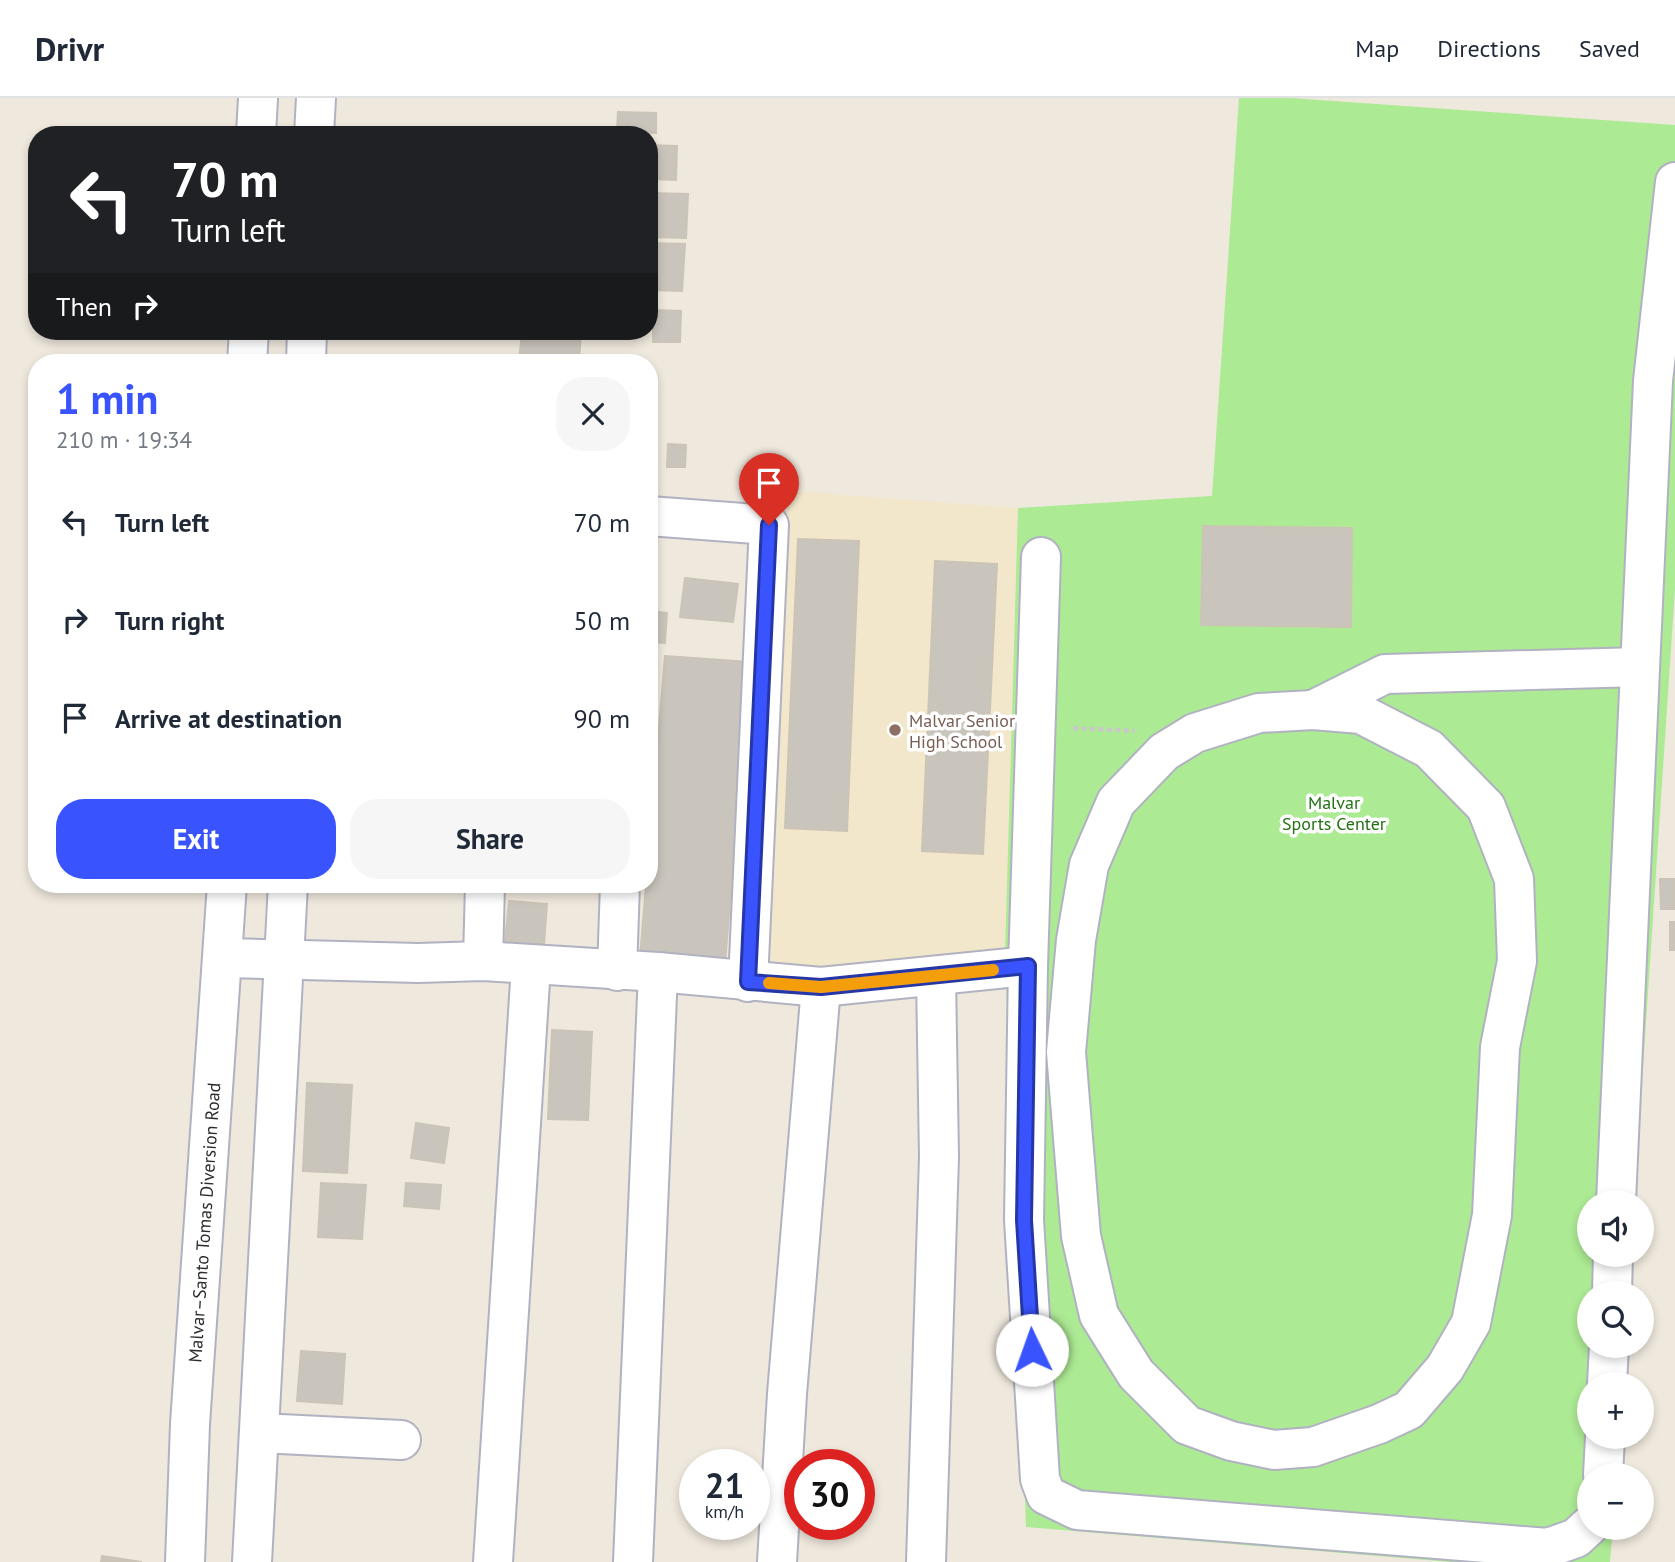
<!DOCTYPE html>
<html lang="en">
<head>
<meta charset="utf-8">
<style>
  body { margin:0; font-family:"PT Sans",sans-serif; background:#f6f6f7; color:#1f2937; height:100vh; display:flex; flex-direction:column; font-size:26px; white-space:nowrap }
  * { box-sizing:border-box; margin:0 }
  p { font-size:23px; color:#747a83 }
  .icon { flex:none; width:38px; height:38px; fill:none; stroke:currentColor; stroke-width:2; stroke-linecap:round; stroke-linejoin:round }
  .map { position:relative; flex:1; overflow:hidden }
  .sheet { position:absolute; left:28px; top:256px; width:630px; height:539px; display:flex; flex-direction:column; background:#fff; border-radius:28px; box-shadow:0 4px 10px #0003 }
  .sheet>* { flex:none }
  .banner { position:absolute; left:28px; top:28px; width:630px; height:214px; border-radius:28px; box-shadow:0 4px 10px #0003; background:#202124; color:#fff; overflow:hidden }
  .buttons { position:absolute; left:1577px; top:1092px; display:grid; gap:14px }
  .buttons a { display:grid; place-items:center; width:77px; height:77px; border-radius:50%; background:#fff; box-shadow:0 4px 10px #0003; font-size:35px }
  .speed { position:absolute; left:679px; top:1351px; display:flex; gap:14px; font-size:35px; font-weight:700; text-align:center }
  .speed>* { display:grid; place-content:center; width:91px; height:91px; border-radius:50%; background:#fff; box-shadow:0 4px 10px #0003; line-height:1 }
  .speed small { font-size:18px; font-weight:400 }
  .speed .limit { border:10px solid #d22; background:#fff; color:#111 }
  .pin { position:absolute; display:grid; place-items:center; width:60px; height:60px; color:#fff; margin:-72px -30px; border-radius:50% 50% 50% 0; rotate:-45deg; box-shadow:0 0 7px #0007 }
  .pin .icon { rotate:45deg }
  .me { position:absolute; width:77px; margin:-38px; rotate:357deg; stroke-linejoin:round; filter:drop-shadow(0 0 5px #0008) }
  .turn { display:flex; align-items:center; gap:24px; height:147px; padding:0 28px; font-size:32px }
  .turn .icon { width:91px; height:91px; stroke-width:2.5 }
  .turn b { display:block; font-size:49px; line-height:60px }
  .then { display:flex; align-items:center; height:66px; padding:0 28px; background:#0003; gap:14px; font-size:26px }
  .round { display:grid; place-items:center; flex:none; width:74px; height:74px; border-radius:28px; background:#f6f6f7 }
  .head { display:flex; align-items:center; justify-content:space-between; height:119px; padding:0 28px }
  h1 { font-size:42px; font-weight:700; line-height:52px; color:#3954ff }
  .primary-button { display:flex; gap:14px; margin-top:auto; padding:14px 28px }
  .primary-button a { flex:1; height:80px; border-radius:28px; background:#3954ff; color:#fff; font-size:28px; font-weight:700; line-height:80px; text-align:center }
  .primary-button a+a { background:#f6f6f7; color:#1f2937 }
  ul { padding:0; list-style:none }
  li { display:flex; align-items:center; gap:21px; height:98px; padding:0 28px }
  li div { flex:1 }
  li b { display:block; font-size:26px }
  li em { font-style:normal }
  header { display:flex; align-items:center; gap:42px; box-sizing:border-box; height:98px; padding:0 35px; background:#fff; border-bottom:2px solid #e0e1e3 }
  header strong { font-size:33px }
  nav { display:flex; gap:38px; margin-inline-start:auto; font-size:24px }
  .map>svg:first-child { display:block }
</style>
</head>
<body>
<header>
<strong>Drivr</strong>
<nav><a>Map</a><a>Directions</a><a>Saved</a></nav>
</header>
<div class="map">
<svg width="1675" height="1464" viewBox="0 0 1675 1464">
  <rect width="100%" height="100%" fill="#efe8dd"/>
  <path fill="#f2e7cb" d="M788,393l230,17 -13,444 -237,26z"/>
  <path fill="#adea94" d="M1239,0h52l384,27v464l-41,613h-45v53h42l-3,38h-39v53h36l-36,38v144h24l-3,34h-159l-425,-35 -21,-575 13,-444 194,-12z"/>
  <path fill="#cac5bc" stroke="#cbc4b6" stroke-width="2" d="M618,14l38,1v20l-39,-1z
    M649,47l28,1 -1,34 -27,-1z
    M649,95l39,1 -2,44 -37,-1z
    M649,145l36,1 -3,47 -33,-1z
    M653,212l28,1 -1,31h-27z
    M522,233l59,1 -2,30h-60z
    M649,277l7,1 -2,33 -5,-1z
    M668,346l18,1 -1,22h-18z
    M1203,428l149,2 -1,99 -150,-2z
    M798,441l61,2 -12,290 -62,-3z
    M935,463l62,3 -14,290 -61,-3z
    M685,480l53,6 -5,38 -53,-5z
    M649,513l18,2 -2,30 -16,-1z
    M665,558l84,6 -24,302 -85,-6 6,-74h3v-38z
    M1660,781h15v30h-14z
    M509,803l38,3 -3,40 -39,-2z
    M1670,824h5v28h-5z
    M552,932l40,2 -4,88 -40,-1z
    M307,985l45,2 -5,88 -44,-2z
    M416,1025l33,5 -5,35 -33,-5z
    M321,1085l45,2 -4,54 -44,-2z
    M406,1085l35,2 -2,24 -35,-3z
    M301,1253l44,3 -3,50 -45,-3z
    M102,1458l40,6h-41z"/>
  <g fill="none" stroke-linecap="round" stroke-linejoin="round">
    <defs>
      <g id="minor">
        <path d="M256,37l2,-37"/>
        <path d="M314,37l2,-37"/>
        <path d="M247,264l2,-31"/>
        <path d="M306,264l1,-31"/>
        <path d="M649,418l120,9 -21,457"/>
        <path d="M1313,612l48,4 68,35 57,58 28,72 3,82 -17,86 -8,168 -21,108 -26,45 -36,42 -30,14 -66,23 -39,3 -43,-9 -44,-16 -51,-51 -37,-59 -18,-79 -15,-184 10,-112 13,-75 27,-63 48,-50 31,-19 64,-20z"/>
        <path d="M1313,612l72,-36 255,-7"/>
        <path d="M224,860l194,5 65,-2 175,11 163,15 207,-21 -4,254 16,259 6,16 31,15 471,38 28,-10 13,-12"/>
        <path d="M483,863l2,-77"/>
        <path d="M1028,868l13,-409"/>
        <path d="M617,873l3,-87"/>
        <path d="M1616,1104l37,-821 22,-199"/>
        <path d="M1612,1195l1,-38"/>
        <path d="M1607,1286l2,-38"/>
        <path d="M260,1335l141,7"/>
        <path d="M1603,1377l2,-38"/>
        <path id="s1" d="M185,1464l5,-138 37,-540"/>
        <path d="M252,1464l36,-678"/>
        <path d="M493,1464l38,-596"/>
        <path d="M633,1464l25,-590"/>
        <path d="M777,1464l10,-168 34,-407"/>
        <path d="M926,1464l13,-405 -3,-180"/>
      </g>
    </defs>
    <use href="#minor" stroke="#b1b2c1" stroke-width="42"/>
    <path stroke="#c8c8c8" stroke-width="4.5" stroke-dasharray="5 3.5" stroke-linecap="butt" d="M1073,630l62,3"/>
    <use href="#minor" stroke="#fff" stroke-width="38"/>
  </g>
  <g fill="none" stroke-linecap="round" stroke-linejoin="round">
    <defs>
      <path id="route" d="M769,427l-21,457 73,5 207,-21 -4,254 8,130"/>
    </defs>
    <use href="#route" stroke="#2537a6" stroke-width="18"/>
    <use href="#route" stroke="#3954ff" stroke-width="12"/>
    <path stroke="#f59e0b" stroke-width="12" d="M769,885l52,4 172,-17"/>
  </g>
  <circle fill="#8d6e63" stroke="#fff" stroke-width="2.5" cx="895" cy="632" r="7"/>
  <g text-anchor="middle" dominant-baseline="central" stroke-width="7" stroke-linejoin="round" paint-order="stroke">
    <g font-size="18" fill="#785e54" stroke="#fff" text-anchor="start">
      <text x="909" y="622">Malvar Senior<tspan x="909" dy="21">High School</tspan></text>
    </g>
    <g font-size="18" fill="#227113" stroke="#fff">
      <text x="1334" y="704">Malvar<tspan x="1334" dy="21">Sports Center</tspan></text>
    </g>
    <g font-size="18" fill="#2c2c2c" stroke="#fff">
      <text stroke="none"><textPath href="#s1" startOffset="340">Malvar–Santo Tomas Diversion Road</textPath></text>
    </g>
  </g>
</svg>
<div class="buttons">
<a><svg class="icon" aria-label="sound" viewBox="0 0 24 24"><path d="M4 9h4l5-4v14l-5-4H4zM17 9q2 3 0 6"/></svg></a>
<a><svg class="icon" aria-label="search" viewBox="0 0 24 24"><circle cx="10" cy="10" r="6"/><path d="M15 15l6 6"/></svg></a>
<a>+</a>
<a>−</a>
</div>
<div class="speed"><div>21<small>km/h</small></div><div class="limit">30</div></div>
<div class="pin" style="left:769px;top:427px;background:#d93025"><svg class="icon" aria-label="arrive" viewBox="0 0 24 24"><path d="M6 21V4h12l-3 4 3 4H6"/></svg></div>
<svg class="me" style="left:1032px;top:1252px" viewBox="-20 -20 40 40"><circle r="19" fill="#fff"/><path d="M0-13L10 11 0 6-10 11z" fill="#3954ff"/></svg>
<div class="banner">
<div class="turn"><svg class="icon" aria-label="left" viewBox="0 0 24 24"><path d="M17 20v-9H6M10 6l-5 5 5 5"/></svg><div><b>70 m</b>Turn left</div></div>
<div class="then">Then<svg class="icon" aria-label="right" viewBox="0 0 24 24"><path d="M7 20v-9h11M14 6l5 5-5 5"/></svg></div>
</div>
<section class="sheet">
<div class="head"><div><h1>1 min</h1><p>210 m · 19:34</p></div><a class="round"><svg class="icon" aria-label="close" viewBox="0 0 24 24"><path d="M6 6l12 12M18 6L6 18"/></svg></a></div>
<ul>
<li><svg class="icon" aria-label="left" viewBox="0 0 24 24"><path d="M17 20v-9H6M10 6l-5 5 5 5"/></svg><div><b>Turn left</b></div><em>70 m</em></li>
<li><svg class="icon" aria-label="right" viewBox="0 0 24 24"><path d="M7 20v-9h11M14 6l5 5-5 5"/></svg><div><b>Turn right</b></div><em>50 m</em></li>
<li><svg class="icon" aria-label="arrive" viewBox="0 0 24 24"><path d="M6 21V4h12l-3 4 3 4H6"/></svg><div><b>Arrive at destination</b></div><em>90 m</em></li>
</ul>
<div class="primary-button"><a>Exit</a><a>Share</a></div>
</section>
</div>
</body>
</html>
